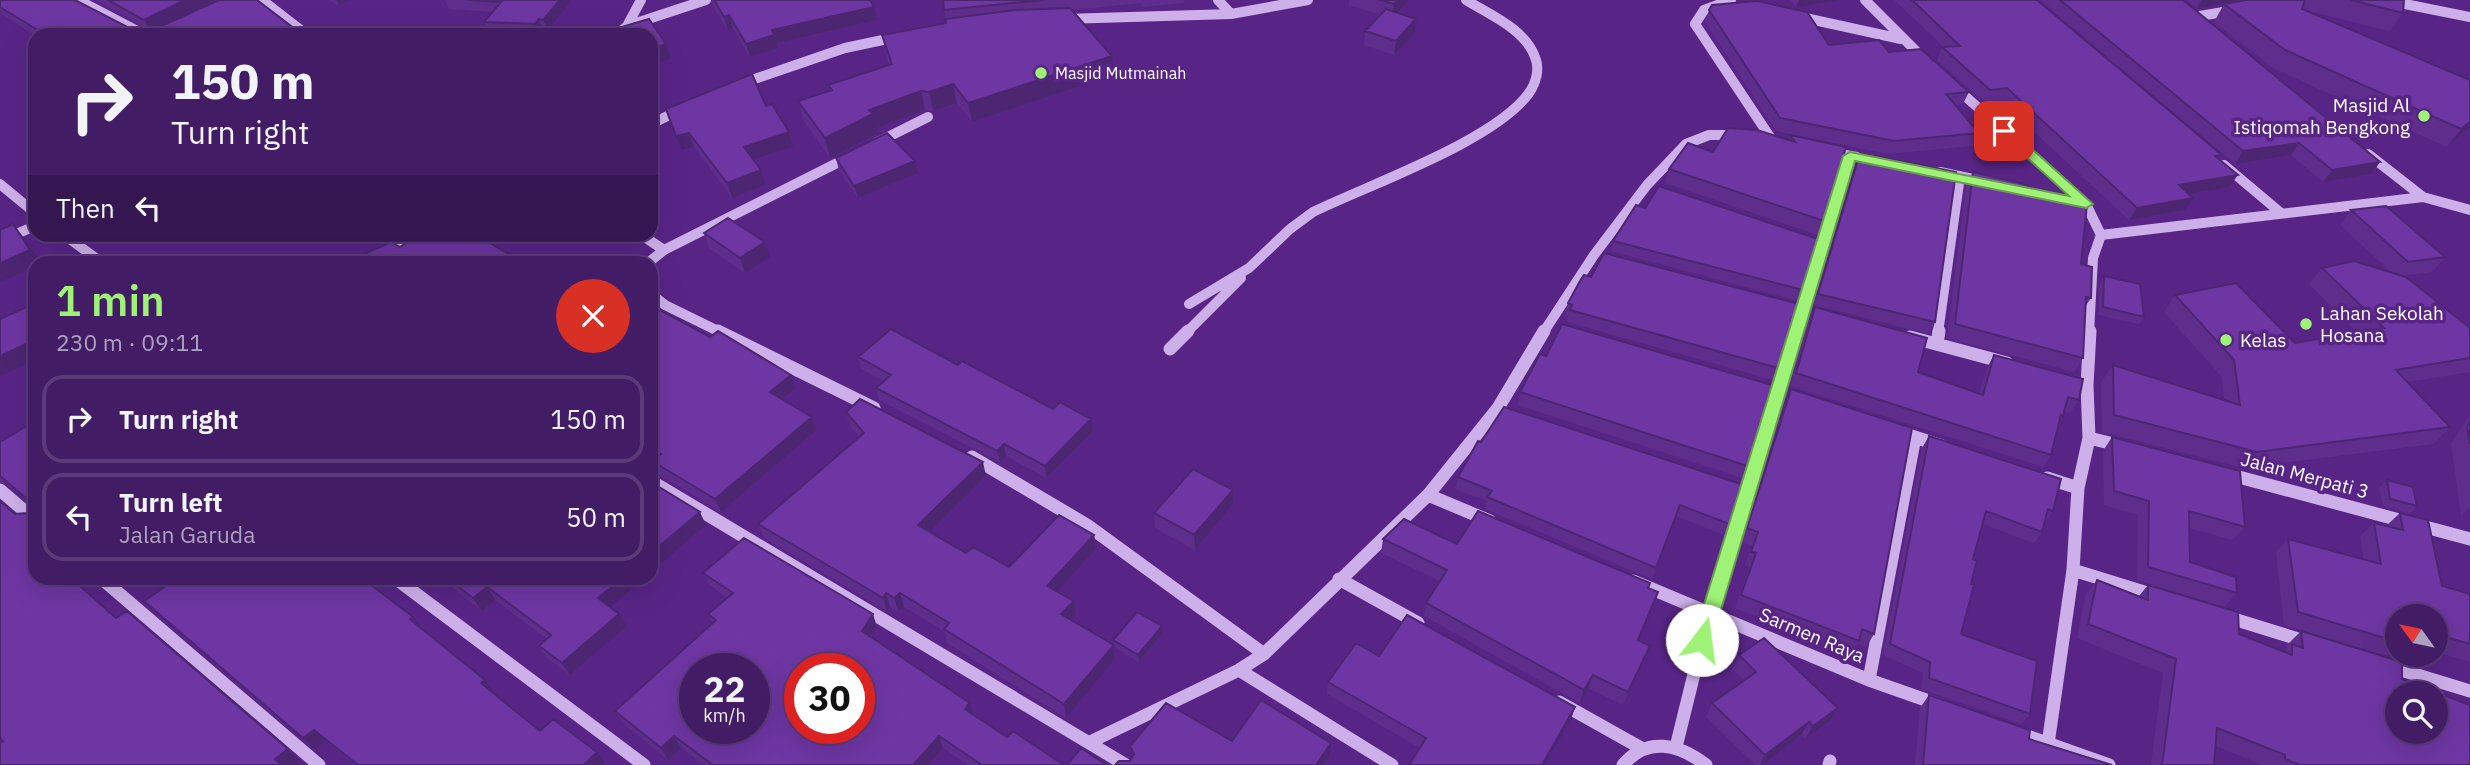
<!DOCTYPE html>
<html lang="en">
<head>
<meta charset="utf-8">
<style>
  body { margin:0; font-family:"IBM Plex Sans",sans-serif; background:#4c296e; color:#f1f3f6; height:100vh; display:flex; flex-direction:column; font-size:26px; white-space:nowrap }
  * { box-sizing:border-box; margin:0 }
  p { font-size:23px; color:#aea1bf }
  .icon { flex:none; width:38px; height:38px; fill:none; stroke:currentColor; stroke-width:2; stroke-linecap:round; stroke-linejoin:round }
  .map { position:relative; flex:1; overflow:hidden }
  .sheet { position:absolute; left:28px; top:256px; width:630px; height:329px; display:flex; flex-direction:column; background:#421c65; border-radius:21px; box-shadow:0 7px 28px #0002,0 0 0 2px #5a3a79 }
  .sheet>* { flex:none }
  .guide { position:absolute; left:28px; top:28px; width:630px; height:214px; border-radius:21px; box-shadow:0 7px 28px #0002,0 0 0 2px #5a3a79; background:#421c65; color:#f1f3f6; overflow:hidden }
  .needle { width:46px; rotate:303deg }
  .fabs { position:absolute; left:2385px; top:604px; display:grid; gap:14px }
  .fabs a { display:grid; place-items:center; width:63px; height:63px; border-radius:50%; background:#421c65; box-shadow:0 7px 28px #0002,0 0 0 2px #5a3a79; font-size:35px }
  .speed { position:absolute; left:679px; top:653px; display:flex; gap:14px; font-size:35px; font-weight:700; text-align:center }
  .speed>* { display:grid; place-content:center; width:91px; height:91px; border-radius:50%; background:#421c65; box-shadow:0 7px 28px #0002,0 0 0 2px #5a3a79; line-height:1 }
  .speed small { font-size:18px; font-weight:400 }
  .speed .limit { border:10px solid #d22; background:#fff; color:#111 }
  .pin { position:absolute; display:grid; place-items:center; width:60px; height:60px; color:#fff; margin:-30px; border-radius:14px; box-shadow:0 4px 10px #0006 }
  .me { position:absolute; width:77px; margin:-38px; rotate:15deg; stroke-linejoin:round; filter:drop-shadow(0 0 5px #0008) }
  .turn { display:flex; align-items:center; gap:24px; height:147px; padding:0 28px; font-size:32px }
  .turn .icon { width:91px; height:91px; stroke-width:2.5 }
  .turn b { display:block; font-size:49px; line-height:60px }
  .then { display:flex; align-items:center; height:66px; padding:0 28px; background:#0003; gap:14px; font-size:26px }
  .round { display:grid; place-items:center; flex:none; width:74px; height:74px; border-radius:37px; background:#4c296e }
  .headline { display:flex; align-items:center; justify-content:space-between; height:119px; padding:0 28px }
  h1 { font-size:42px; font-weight:600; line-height:52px; color:#9ef275 }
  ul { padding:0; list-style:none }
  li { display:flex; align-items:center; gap:21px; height:88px; margin:0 14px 10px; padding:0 14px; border:4px solid #5a3a79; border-radius:21px }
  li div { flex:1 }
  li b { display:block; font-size:26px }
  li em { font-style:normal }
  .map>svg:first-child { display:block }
</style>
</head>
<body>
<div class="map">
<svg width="2470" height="765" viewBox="0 0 2470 765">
  <rect width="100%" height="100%" fill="#582587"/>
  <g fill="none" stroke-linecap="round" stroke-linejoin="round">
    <path stroke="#cdb0e9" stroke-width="10" d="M78,0l67,35
      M262,0l45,35
      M1218,0l13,14
      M1731,0l-27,10 -9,14 77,116
      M1865,0l59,59
      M2385,0l85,17
      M1796,16l105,23
      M2194,17l41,-7
      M1064,19l167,-5 77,-14
      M627,26l79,-26
      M617,35l10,-9 14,-26
      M740,84l105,-36 52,-11
      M1956,88l130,116 15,31
      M651,124l31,-15
      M876,143l52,-26
      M1829,152l44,8
      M2368,154l55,43 47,13
      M2224,165l57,48
      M1940,172l47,10
      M0,184l35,29
      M2063,199l23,5
      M63,234l38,28
      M640,234l24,16 -15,12
      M2101,235l322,-38
      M0,241l35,-15
      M664,250l187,-94
      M366,262l60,-28
      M651,294l14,11 57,28
      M1189,304l60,-36 41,-39 23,-17c55,-27 182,-71 216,-119 7,-10 11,-24 6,-36 -10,-28 -45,-42 -69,-57
      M1186,333l55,-55
      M1543,333l51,-78 53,-70 39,-41 23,-9h30
      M1797,333l53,-177
      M1938,333l22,-157
      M2089,333l4,-75 8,-23"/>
    <path stroke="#cdb0e9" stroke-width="13" d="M718,331l156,77
      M1910,337l97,26
      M1937,344l2,-13
      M1170,349l18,-18
      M1896,431l46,15
      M2089,438l33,8
      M972,457l115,68 177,129
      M2224,473l246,66
      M2047,478l31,10
      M651,481l475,284
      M0,490l35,30
      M1428,495l62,26
      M2073,570l84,26
      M101,578l218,187
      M395,578l249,187
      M1339,579l79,44
      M1633,581l236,99 71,25
      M2224,616l87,27
      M2388,666l82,25
      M1239,670l153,95
      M1869,680l46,-243
      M1559,702l82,46
      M2013,731l96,34
      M1090,742l149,-72 25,-16 164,-159 70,-87 46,-77
      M2048,744l25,-174 5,-82 11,-50 -2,-53 3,-54
      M1676,747l33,-134 89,-282
      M1623,765c24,-29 56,-21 83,0
      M1829,765l1,-4"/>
  </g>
  <path fill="#5f2e8c" d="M0,0l133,30h8l3,-3 -49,-27h120l-39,20 119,9 15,6h-275l-35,-22z
    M329,0h23l-13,6z
    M445,0h127l-24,30h-5l-4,5 -50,-3 -5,-10 8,-10 -43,-3z
    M711,0h159l7,20 -100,23 1,5 -28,9 -17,-29 -5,2 -16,-25z
    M943,0h241v3l-42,4 -1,-4 -69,7 42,65 -142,47 -15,-19 -24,8 -8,-1 -48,18 1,5 -48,25 -27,-38 -5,-19 32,-10 -2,-6 61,-20 -7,-30 64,-12z
    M1349,0h60l-11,13 17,20 -21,22 -30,-10 1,-14 16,-16 -32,-10z
    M1790,0h50l-44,7z
    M1894,0h143l182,159 10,28 -40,7 4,4 -8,12 -56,10 -128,-119 -17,1 -47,-42 5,-13h2z
    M2040,0h143l197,162 -9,12 -48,8 -32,-27 -56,9z
    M2187,0h217l-1,13 -13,18 -88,-22 168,71v47l-23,20 -174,-79 -59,-46 10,-18 -27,4z
    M1709,10l120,35 60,7 80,40 -6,12 -7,1 23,28 -6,13 -85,8 -112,-23 -71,-109z
    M766,106l27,41 -40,13 13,25 -34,13 -38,-51 -12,3 -16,-41z
    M1790,135l56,12 -22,74 -6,14 -153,-52 4,-14 44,-17 75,-12z
    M1860,153l75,169 -6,12 -115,-29 42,-141z
    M836,158l82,15 -60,25 -19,-27z
    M1973,172l55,17 53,75 10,34 -6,9 -2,51 -9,14 -127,-34 19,-152z
    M2351,210l94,47 -13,15 -30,4 68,52v44l-63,10 43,45 -17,17 -190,24 -141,-36 -1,-50 12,-17 111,35 -2,-23 -58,-65 11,-17 120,48 62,-11 -48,-48 13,-16 70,5 -52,-48z
    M704,233l66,24 -25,16 -36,-25z
    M1613,241l190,49 -5,11 -187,-50z
    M2104,276l40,41 -5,7 -41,-9 2,-31z
    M1568,303l210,65 -5,12 -206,-58 1,-6 -3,-1z
    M651,305l145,83 -14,11 35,31 -96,82 -63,-38 -6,-13 3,-2 -4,-2z
    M1815,307l103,65 61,21 8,-25 7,-13 85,45 -9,13 -6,-2 -1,5 -4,7 -8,32 -8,12 -253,-81 19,-66z
    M858,357l100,8 135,66 -47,47 -40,-22 -6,6 -121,-62 -3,-12 8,-7 -23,-12z
    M1791,389l83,245 -8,13 -8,-3 -7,10 -116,-46 14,-41 -4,-2 7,-19 -11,-4 44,-139z
    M1520,392l227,74 -5,12 -224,-73z
    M1504,407l225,117 -5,11 -48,-19 -24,63 -167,-70 2,-8 -32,-12 3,-12z
    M846,412l140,64 -57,55 37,22 43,14 85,-32 2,14 -39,42 17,10 2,13 -5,6 43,25 1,14 -49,59 -119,-75 -3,-12 -40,-24 -5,5 -9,-5 -3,4 -123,-73 -6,-14 102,-87 -10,-11z
    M2470,415v93l-9,8 -10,-73z
    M35,421v157h57l1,4 -10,6 33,30 172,131 13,12 -298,-20 12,-227 12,-1 3,-6 -2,-5 -23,-19h-5v-41z
    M1929,436l124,75 -8,12 -1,-1 -2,10 -8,11 -51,-19 -10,35 -2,25 -10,50 69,80 -9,10 -100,-35 2,-16 -40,-18 39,-207z
    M2112,437l133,90 -12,13 -44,-12 1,34 47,31 -13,14 -87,-27 1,-65 -34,-10 -1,-54z
    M2387,480l30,26 -7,8 -27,-8 -4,-18z
    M1233,504l-38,46 -40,-22 -1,-15z
    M2400,513l42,73 28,8v68l-34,-10v-36h-38v31l-11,9 -103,-31 -8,-73 12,-13 76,21 -4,-24 14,-13 12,3z
    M1383,539l74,5 191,44 -10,53 12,5 -27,59 -35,-17 -8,15 -156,-87 2,-13 14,-22 -59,-28z
    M703,573l174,54 -6,10 102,78 34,22 57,28h-96l-25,-17 -15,17h-224l-23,-17 -13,12 -45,-37 -8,-12 98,-88 -5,-9 19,-16 -17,-13z
    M440,578h204l-34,29 9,7 8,12 -57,49 -23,-17 -8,-12 8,-7 -52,-39 -13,11z
    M2097,580l42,16 9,-11 91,49 45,18 3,-3v-4l14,-14 101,48 68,86h-207l-47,-19 -2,19h-63l12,-92 -86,-35 9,-44z
    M144,601l279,29 62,50 9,12 -1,1 47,38 65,33 -250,1 -29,-24 -11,9 -158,-136z
    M1162,626v7l-23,29 -25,-15 -1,-7z
    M1739,655l91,66 -25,18 -4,-4 -39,30h-7l-49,-48 6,-14 32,-23 -12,-11z
    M1379,656l196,51 -4,12 -26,46h-136l11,-17 -93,-54 1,-12z
    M1929,695l100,44 83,26h-197l5,-57z"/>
  <path fill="#4d2672" d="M185,0h30l-63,32 -8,-12z
    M336,0h16l-13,6z
    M560,0h12l-24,30 -5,-10z
    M1398,0h11l-17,19 2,-15z
    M1799,0h41l-44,7z
    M2202,0h48l-53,8z
    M874,7l3,13 -100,23 1,5 -28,9 -4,-13 26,-14z
    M729,15l4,13 -5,2 -4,-13z
    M539,19l4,11 -4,5 -4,-11z
    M1416,19l-1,14 -21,22 2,-14z
    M666,44l5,14 -20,7v-16z
    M1112,56l2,19 -142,47 -4,-19z
    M953,84l4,19 -24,8 -4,-19z
    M921,91l4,19 -48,18 1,5 -48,25 -5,-20 44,-28z
    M2470,122v5l-23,20 14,-18z
    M789,132l4,15 -45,14 -4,-14z
    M689,133l5,14 -12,3 -6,-14z
    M2299,143l-8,12 -56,9 8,-13z
    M915,161l3,12 -60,25 -4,-12z
    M2380,162l-9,12 -48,8 9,-12z
    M761,170l5,15 -34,13 -5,-15z
    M2238,175l-9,12 -58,10 8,-12z
    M2193,198l-8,12 -56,10 8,-12z
    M13,224l12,15 16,23h-6v5l-35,15v-19z
    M765,242l5,15 -25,16 -5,-15z
    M35,340v20l-35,16v-20z
    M791,375l5,13 -21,17 -5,-13z
    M812,417l5,13 -96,82 -6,-13z
    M1091,419l2,12 -47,47 -1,-12z
    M1004,444l2,12 -6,6 -3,-11z
    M983,462l3,14 -64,63 -4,-14z
    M1233,490v14l-38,46 -1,-15z
    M700,512l6,13 -55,47v-19z
    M1094,535l2,14 -46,50 -3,-13z
    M71,578h21l1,4 -10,6z
    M623,578h21l-38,33 -8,-13z
    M487,587l8,13 -13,11 -9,-13z
    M886,593l4,14 -3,4 -4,-13z
    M900,593l4,14 -5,5 -5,-14z
    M1074,601l2,13 -12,14 -3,-14z
    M619,614l8,12 -57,49 -8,-12z
    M873,614l4,13 -11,16 -4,-12z
    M413,617l10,13 -13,-11z
    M1162,626v7l-23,29 -1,-7z
    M1114,645l1,14 -49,59 -2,-14z
    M1593,675l-5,13 -8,15 4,-13z
    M485,680l9,12 -4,4 -9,-13z
    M970,703l3,12 -8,-6z
    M1575,707l-4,12 -26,46h-3z
    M1838,708l-8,13 -25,18 8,-13z
    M1809,722l-8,13 -39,30h-2l5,-10z
    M314,730l12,11 -11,9 -12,-12z
    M674,736l7,12 -13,12 -7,-12z
    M939,736l4,12 -15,17h-15z
    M1331,743l-1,11 -7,11h-7z
    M288,749l13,12 -5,4h-15l-6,-6z
    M597,752l8,12 -1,1h-20z"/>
  <path fill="#6e36a3" stroke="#4d2672" stroke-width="2" fill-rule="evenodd" d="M0,0h75l58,30h8l3,-3 7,4 68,-31h38l38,29h10l5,6h-264l-46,-28z
    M108,0h77l-41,20z
    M468,0h92l-17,20 -4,-1 -4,5 -51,-2 17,-20z
    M714,0h156l4,7 -102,23 2,5 -28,9 -17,-29 -5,2z
    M943,0h101l-100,10z
    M1379,0h19l-4,4z
    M1912,0h125l185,155 -7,1 23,19 -59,10 14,13 -56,10 -130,-120 -17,2 -48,-43 18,-1z
    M2060,0h123l197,162 -48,8 -33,-27 -56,8z
    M2246,0h59l-3,9 168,71v42l-9,7 -176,-79 -61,-46z
    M2351,0h53l-1,13z
    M1757,1l50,11 22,33 50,-5 10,12 32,-3 48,43 -23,2 33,39 -85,8 -114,-23 -71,-108 3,-5z
    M1070,8l42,48 -144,47 -15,-19 -24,8 -8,-1 -52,19 4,4 -48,24 -27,-37 34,-11 -4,-5 64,-21 -10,-29 64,-12 -1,-4 70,-9z
    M1386,9l30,10 -20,22 -31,-10z
    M649,19l17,25 -15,5v-14h-49l-1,-2z
    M752,74l14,32 6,-2 17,28 -45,15 17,23 -34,13 -38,-50 -13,3 -10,-27z
    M1728,128l29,2 38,12 -5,-7 56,12 -22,74 -155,-52 19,-26 25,9z
    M887,133l28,28 -61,25 -18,-28z
    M1860,153l96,19 -21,150 -117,-28z
    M1973,172l55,13v4l59,15 -6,60 11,3 -1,31 -5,-1 -3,61 -128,-34z
    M1659,186l159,53 -15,51 -190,-49 23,-36 9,3z
    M2386,206l59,51 -37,5 -57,-52z
    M728,218l37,24 -25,16 -36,-25z
    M13,224l17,26 -30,13v-33z
    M420,234h55l47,28h-175l44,-20 9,5z
    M1604,253l195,51 -21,64 -208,-58 2,-5 -4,-2 12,-22 4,-6 7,2z
    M2354,261l52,16 64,51v30l-74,12 54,57 -193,25 -143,-37 -1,-50 127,40 -6,-45 -59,-65 61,-12 59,60 89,-15 -62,-60z
    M2104,276l36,8 4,33 -41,-10z
    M35,303v37l-35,16v-37z
    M651,305l59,32 8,-6 73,44 -21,17 42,25 -97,82 -63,-38 9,-7 -10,-6z
    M1815,307l112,31 -9,34 65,23 11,-40 89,24 -4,21 -11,-3 -5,19 -2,-1 -10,40 -255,-82z
    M1562,324l210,61 -25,81 -227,-74 20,-38 6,2z
    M891,329l67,36 4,-4 91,48 7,-7 31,17 -46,47 -41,-22 -7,7 -121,-63 15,-13 -33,-18z
    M1791,389l121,39 -38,206 -12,-5 -3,12 -118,-46 15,-42 -5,-1 7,-20 -11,-4z
    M860,399l123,63 -65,63 48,28 7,-6 36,20 50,-52 35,20 -47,51 27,15 -13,13 53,31 -50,59 -120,-75 5,-6 -49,-30 -6,5 -8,-5 -3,5 -125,-74 106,-91 -18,-21z
    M1504,407l237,77 -12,40 -49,-19 -24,63 -169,-71 5,-6 -34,-14 20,-36 3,1z
    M35,421v157h36l45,40 11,-7 161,138 -13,10 6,6h-281v-22l3,-2 -3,-3v-237l15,13 12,-1 3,-6 -3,-8 -27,-23v-34z
    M2470,422v22l-3,-18z
    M1929,436l132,43 -8,32 -5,-2 -6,23 -56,-21 -13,48 4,2 -6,23 3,1 -13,49 76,27 -7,53 -101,-36 1,-16 -40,-18z
    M2112,437l128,34 5,56 -56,-16 1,51 46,15 1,16 -89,-26 1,-66 -35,-10z
    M1193,469l40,21 -39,45 -40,-22z
    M2387,480l26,7 4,19 -27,-7z
    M651,482l49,30 -49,41z
    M1478,511l172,72 -2,5 10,4 -20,48 12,6 -22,46 -35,-17 -9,15 -158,-87 21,-33 -64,-31 21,-20 53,25z
    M2400,513l28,7 14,66 28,8v50l-31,-9 1,5 -4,-1v-23h-38v26l-100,-30 -10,-73 93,25 -7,-41 29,7z
    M744,538l129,76 -11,17 108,72 -5,6 42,28 6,-6 51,34h-82l-43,-29 -26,29h-200l-39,-29 -13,12 -46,-37 101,-91 -8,-6 25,-21 -30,-20zM695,668h59v60h-59zM800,668h59v60h-59z
    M178,578h184l51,39 -3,2 75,61 -4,3 59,48 13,-12 44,33 -13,13h-226l-44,-35 -11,8 -159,-137z
    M447,578h176l-25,20 21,16 -57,49 -23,-17 12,-11 -64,-48 -14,11z
    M2097,580l51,20v-15l90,27 1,22 53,21v-11l11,4 -2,-17 101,31v17l68,26v60h-170l-15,-6v-4l-68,-27 -3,37h-52l14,-106 -88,-35zM2398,693h38v39h-38z
    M1137,612l25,14 -24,29 -25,-15z
    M1407,615l168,92 -33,58h-133l17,-27 -98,-56 28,-39 23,13z
    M1764,638l74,70 -25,18 -4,-4 -44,33 -53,-52 44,-31 -17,-17z
    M1929,695l101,35 -1,9 83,26h-189z
    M1261,700l70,43 -15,22h-201l4,-4h11l4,-7 -4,-8 36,-43 66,38z
    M1081,748l26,17h-40z"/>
  <path fill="#9ef275" stroke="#679d4c" stroke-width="2" d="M2004,127l5,1 84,76 -7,4 -231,-47 -143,479 -3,6 -7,2 -6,-2 -3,-6 150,-484 7,-4 219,44 -69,-63v-5z"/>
  <g fill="#9ef275" stroke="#582587" stroke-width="2.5">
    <circle cx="1041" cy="73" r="7"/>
    <circle cx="2424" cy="116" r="7"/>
    <circle cx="2306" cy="324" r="7"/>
    <circle cx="2226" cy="340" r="7"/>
  </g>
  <g text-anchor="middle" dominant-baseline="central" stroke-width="7" stroke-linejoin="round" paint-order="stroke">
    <g font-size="16" fill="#fff" stroke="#582587" text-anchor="start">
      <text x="1055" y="73">Masjid Mutmainah</text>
    </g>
    <g font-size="19" fill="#fff" stroke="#582587" text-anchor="start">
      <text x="2410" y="105" text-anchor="end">Masjid Al<tspan x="2410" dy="22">Istiqomah Bengkong</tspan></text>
      <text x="2320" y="313">Lahan Sekolah<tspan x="2320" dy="22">Hosana</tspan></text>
      <text x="2240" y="340">Kelas</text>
    </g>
    <g font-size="19" fill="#fff" stroke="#582587">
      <text transform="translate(2305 475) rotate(15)">Jalan Merpati 3</text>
      <text transform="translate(1812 635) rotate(23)">Sarmen Raya</text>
    </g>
  </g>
</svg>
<div class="fabs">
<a><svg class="needle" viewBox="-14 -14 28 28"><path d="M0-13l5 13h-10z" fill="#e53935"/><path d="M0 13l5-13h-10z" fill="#aea1bf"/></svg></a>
<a><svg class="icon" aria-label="search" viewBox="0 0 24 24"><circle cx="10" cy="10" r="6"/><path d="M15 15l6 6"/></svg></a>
</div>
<div class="speed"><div>22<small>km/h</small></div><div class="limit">30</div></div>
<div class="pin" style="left:2004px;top:131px;background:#d93025"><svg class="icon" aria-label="arrive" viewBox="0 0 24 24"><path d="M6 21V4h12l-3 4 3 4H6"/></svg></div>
<svg class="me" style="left:1702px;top:640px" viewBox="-20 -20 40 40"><circle r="19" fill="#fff"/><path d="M0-13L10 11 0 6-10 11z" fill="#9ef275"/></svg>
<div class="guide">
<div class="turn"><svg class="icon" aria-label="right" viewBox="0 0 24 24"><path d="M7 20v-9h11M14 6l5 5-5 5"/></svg><div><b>150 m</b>Turn right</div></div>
<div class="then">Then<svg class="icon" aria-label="left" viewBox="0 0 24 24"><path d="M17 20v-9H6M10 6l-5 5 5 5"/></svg></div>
</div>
<section class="sheet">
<div class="headline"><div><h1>1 min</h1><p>230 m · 09:11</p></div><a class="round" style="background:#d93025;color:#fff"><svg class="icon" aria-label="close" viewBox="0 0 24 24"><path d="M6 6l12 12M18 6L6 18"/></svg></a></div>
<ul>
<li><svg class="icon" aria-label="right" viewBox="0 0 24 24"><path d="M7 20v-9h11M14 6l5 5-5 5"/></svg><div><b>Turn right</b></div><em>150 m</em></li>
<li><svg class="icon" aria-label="left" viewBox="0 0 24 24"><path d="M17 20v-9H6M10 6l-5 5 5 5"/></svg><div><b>Turn left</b><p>Jalan Garuda</p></div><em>50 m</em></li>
</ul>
</section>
</div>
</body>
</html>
